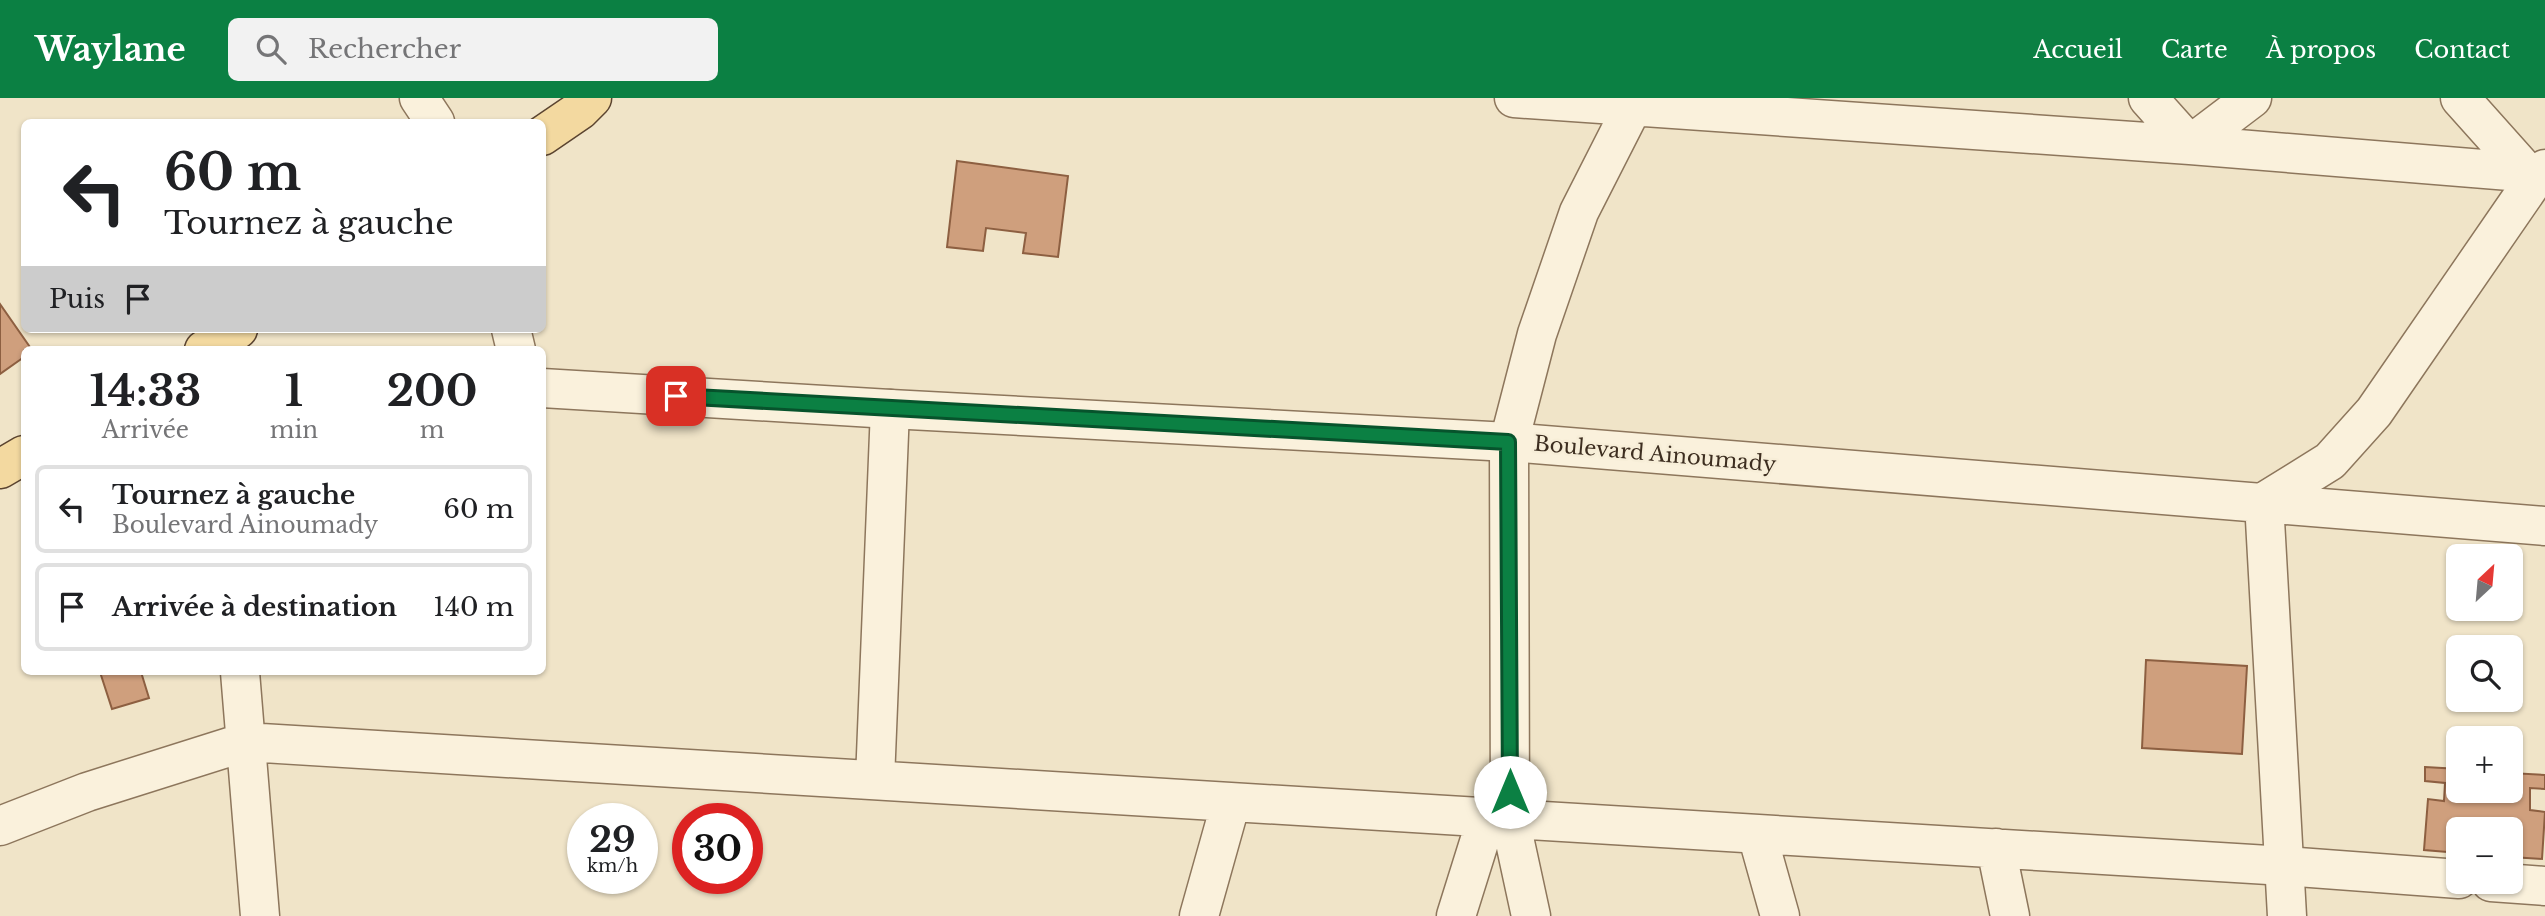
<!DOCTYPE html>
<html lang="fr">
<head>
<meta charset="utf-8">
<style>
  body { margin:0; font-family:"Libre Baskerville",serif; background:#f2f2f2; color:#202124; height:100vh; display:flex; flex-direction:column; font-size:26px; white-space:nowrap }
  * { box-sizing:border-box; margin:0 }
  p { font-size:23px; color:#757577 }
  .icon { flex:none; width:38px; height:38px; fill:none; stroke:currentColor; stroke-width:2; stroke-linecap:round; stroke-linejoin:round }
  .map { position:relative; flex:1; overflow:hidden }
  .panel { position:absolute; left:21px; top:248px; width:525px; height:329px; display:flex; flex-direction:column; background:#fff; border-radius:10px; box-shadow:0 2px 5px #0004 }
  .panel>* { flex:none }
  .hud { position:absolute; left:21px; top:21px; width:525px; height:214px; border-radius:10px; box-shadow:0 2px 5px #0004; background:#fff; color:#202124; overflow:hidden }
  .needle { width:46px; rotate:26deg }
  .controls { position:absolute; left:2446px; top:446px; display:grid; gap:14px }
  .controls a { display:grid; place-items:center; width:77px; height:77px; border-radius:10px; background:#fff; box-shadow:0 2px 5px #0004; font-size:35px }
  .speed { position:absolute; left:567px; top:705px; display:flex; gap:14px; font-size:35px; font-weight:700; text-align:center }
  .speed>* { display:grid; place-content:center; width:91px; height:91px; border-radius:50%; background:#fff; box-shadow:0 2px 5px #0004; line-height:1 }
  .speed small { font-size:18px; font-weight:400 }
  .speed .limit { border:10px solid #d22; background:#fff; color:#111 }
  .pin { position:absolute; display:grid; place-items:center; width:60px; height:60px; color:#fff; margin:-30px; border-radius:14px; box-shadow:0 4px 10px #0006 }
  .me { position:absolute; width:77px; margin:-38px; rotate:0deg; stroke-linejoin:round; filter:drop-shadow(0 0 5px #0008) }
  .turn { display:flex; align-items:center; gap:24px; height:147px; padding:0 28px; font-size:32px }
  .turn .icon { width:91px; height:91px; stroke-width:2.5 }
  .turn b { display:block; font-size:49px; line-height:60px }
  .then { display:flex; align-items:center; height:66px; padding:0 28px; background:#0003; gap:14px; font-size:26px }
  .eta { display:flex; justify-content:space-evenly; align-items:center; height:119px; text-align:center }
  .eta b { font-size:42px; font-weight:700; line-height:49px }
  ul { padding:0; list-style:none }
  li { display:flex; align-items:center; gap:21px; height:88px; margin:0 14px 10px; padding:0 14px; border:4px solid #e0e0e0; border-radius:10px }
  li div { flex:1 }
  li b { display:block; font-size:26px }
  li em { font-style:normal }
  header { display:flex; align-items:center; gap:42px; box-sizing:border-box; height:98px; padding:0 35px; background:#0b8043; color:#fff }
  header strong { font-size:33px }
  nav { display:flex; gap:38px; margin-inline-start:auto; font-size:24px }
  .search { width:490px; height:63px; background:#f2f2f2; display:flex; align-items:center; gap:18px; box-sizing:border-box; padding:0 24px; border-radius:10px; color:#757577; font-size:26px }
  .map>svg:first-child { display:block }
</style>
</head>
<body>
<header>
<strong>Waylane</strong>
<div class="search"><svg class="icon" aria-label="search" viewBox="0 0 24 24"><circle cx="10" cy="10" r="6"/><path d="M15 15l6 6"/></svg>Rechercher</div>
<nav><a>Accueil</a><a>Carte</a><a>À propos</a><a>Contact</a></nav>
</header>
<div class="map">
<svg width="2545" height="818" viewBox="0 0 2545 818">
  <rect width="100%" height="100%" fill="#f0e4c8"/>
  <path fill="#cf9f7d" stroke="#8d5f41" stroke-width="2" d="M957,63l111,15 -10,81 -35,-4 3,-20 -40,-5 -3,23 -36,-4z
    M0,206l32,46h-8v7l-24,17z
    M2146,562l101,6 -5,88 -100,-6z
    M100,574h41l8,26 -37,11z
    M2425,669l34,2v22h52v-18l34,2v14l-15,-1v22l15,2 -3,47 -31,-2v-27h-52v23l-35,-3 4,-51 16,2 1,-18 -20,-2z"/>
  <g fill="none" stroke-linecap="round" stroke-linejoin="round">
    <defs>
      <path id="minor" d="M419,0l16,24
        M1514,0l676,47 355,29
        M2148,0l42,47 62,-47
        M2460,0l68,76
        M511,231l5,21
        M240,574l20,244
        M875,682l15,-371
        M0,728l87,-34 158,-50 2040,124 174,13
        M1757,736l23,82
        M1996,750l14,68
        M2491,784l54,4
        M1199,818l32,-114
        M1456,818l31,-99
        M1531,818l-21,-97 -1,-377 28,-108 42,-122 58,-114"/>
      <path id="tertiary" d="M542,290l348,21 619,33 1036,84
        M2264,404l66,-41 44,-49 164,-238 7,-5
        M2264,404l23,414"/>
      <path id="primary" d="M542,38l38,-26 12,-12
        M204,252l34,-21
        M0,371l24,-14"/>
    </defs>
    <use href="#minor" stroke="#8d765c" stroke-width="41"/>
    <use href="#tertiary" stroke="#8d765c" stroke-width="41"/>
    <use href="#primary" stroke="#5b4430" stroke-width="41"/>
    <use href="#minor" stroke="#faf1dc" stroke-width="38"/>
    <use href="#tertiary" stroke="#faf1dc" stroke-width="38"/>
    <use href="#primary" stroke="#f3d9a0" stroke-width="38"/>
  </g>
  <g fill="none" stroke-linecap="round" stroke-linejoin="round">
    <defs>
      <path id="route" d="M676,298l832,46 2,350"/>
    </defs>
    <use href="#route" stroke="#07532c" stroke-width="18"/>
    <use href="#route" stroke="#0b8043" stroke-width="12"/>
  </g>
  <g text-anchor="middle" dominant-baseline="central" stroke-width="5" stroke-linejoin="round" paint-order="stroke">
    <g font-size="21" fill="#3d2e20" stroke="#f7eed8">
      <text transform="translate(1655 356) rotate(5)">Boulevard Ainoumady</text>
    </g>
  </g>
</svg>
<div class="controls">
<a><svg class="needle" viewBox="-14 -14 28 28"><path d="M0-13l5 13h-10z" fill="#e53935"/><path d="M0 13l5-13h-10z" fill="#757577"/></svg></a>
<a><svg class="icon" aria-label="search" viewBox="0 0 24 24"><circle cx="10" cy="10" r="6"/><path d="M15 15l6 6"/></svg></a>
<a>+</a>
<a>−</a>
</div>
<div class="speed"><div>29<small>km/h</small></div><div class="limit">30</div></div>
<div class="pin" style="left:676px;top:298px;background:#d93025"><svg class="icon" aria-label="arrive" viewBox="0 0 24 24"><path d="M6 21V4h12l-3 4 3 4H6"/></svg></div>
<svg class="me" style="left:1510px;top:694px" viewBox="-20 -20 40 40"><circle r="19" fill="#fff"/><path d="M0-13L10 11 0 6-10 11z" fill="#0b8043"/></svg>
<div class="hud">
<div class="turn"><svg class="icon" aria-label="left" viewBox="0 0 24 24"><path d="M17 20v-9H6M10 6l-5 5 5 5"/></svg><div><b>60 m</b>Tournez à gauche</div></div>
<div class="then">Puis<svg class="icon" aria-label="arrive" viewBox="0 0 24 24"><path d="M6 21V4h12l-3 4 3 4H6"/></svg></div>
</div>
<section class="panel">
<div class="eta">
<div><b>14:33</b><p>Arrivée</p></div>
<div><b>1</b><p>min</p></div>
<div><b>200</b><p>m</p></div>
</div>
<ul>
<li><svg class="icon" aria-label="left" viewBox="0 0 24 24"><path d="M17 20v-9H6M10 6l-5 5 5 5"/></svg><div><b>Tournez à gauche</b><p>Boulevard Ainoumady</p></div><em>60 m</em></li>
<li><svg class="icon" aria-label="arrive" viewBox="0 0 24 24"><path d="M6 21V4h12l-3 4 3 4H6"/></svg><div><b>Arrivée à destination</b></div><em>140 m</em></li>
</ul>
</section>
</div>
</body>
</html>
